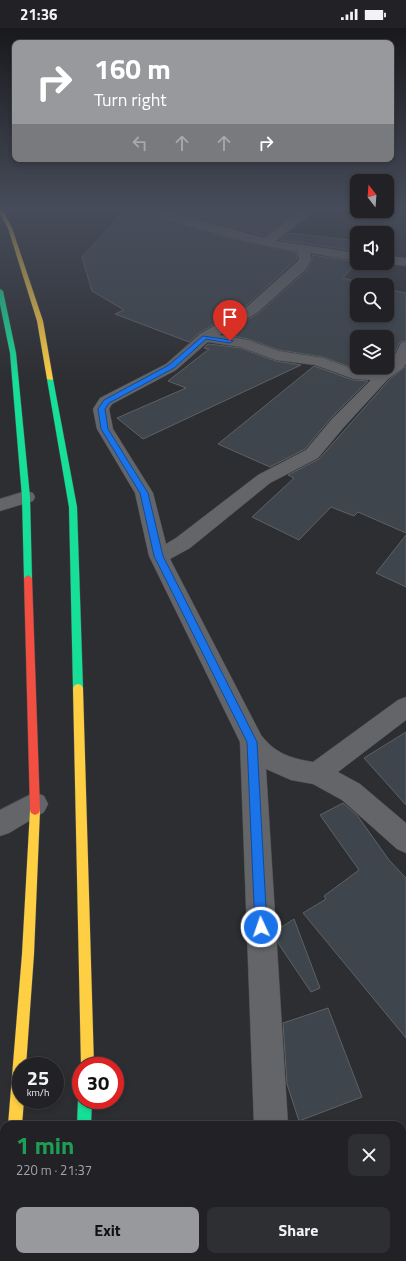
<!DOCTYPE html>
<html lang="en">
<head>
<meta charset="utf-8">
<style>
  body { margin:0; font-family:"Titillium Web",sans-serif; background:#2e2f32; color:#f1f3f6; height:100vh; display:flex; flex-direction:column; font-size:15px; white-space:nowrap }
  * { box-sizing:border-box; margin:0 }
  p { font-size:13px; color:#a2a4a7 }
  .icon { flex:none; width:22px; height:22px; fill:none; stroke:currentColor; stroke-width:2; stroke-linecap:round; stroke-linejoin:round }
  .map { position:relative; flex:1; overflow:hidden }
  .panel { position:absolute; left:0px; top:1093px; width:406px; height:140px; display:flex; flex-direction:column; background:#222226; border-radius:12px 12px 0 0; box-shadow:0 2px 6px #0003,0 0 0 1px #3f3f43 }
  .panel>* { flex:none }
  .hud { position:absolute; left:12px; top:12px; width:382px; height:122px; border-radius:8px; box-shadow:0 2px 6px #0003,0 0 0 1px #3f3f43; background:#98999d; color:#fff; overflow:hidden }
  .needle { width:26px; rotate:343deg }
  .controls { position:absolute; left:350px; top:146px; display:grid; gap:8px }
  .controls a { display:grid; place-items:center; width:44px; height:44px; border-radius:8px; background:#222226; box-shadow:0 2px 6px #0003,0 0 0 1px #3f3f43; font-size:20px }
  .speed { position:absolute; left:12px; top:1029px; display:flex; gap:8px; font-size:20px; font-weight:700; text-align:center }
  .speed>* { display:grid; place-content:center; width:52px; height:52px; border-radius:50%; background:#222226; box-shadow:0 2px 6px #0003,0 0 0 1px #3f3f43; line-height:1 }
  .speed small { font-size:10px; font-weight:400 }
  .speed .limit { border:6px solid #d22; background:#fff; color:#111 }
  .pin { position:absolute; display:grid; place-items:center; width:34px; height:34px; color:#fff; margin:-41px -17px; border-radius:50% 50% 50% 0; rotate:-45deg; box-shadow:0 0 4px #0007 }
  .pin .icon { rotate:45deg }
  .me { position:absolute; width:44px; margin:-22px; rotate:357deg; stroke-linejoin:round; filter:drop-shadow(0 0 3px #0008) }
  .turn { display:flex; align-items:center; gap:14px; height:84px; padding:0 16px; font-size:18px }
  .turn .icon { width:52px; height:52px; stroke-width:2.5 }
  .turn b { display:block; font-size:28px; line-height:34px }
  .lanes { display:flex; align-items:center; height:38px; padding:0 16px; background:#0003; justify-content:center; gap:20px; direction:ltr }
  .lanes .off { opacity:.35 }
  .round { display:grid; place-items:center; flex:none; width:42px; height:42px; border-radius:8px; background:#2e2f32 }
  .summary { display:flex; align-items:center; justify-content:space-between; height:68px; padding:0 16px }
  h1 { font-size:24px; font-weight:700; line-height:30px; color:#1e9e55 }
  .primary-button { display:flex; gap:8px; margin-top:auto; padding:8px 16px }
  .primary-button a { flex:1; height:46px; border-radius:8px; background:#98999d; color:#111; font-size:16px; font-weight:700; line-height:46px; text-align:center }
  .primary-button a+a { background:#2e2f32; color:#f1f3f6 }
  .status { display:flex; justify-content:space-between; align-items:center; height:28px; padding:0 20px; background:#222226; direction:ltr }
  .status svg { height:11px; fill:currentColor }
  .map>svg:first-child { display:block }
</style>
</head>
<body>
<div class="status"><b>21:36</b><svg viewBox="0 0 49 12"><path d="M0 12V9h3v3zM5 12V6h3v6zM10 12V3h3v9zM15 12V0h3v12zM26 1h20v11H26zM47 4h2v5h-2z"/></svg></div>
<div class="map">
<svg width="406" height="1233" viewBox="0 0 406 1233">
  <rect width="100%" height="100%" fill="#2d2e32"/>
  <path fill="#3e454c" stroke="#5f6164" d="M126,181h14l3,3 76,24 77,16 1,7 -50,46 -48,28 -10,9 -74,-28 9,-4 -32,-19 -10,-34z
    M166,181h134l-36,27z
    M289,205l68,8v10l-77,-11z
    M312,227l45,7 -14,16 28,7h-14v30h30v-26l19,4v48l-6,1 -10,20 -3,2v-27h-30v30h26l-3,2h-24l-33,-12 -44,-7 -31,-11 -25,-5 36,-21 47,-42 6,-10z
    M208,316l32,4 36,13 25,4 -158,74 -26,-21 69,-30 -18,-7 41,-32 -5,-1z
    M314,338l39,14 15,1 -37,37 -26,31 -35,18 -52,-23z
    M406,338v167l-48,-21 -4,4 -23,-9 -32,33 -47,-23 42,-39 -6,-3 31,-16 70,-79z
    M406,507v52l-30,-14z
    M406,704v73l-42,-47z
    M343,775l14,12 32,45 17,18v160l-103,-125 23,-14 -2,-3 35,-26 -39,-55z
    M294,891l26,69 -9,4 -33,-49 -1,-13z
    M328,980l34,89 -63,24 -12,-37 -4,-61z"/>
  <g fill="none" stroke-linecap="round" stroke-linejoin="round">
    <defs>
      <path id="street" d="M141,181h18l105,29 39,-29h14l-41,32 81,12v8l-47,-8 1,7 -6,10 -47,42 -39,23 29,5 31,11 44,7 33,12 24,1 11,-8 10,-20 5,-1v22l-3,4 -15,11 -44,48 -26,31 -48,25 -80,65 -20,11 91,176c15,19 29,23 52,27l85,-62 8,-3v23l-68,52 22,12 46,39v30l-9,-4 -55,-49 -29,-16 -22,-4 -25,-11 22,356h-34l-14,-383 -91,-186 -14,-63 -38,-64 -4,-20 7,-11 66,-34 34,-30 48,-28 51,-46 -2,-9c-52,-8 -104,-23 -154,-40zM208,314l32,5 36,13 39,5 39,14 17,1 -39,39 -26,31 -48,25 -82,63 -10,6 -13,-51 -40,-64 -4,-20 3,-5 64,-34z
        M387,228l19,2v8l-22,-3h3z
        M26,463l7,2 2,4 -2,4 -33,10v-12z
        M35,764l9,4 4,8 -4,8 -35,21 -9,3v-26z
        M258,1229h36v4h-36z"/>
      <path id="fast" d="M0,261l3,2 13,62 14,144 2,81 -4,3 -4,-3 -2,-81 -12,-144 -10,-49z
        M50,349l3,2 24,128 6,181 -2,3h-6l-2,-3 -4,-181 -22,-128z
        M81,1067v5h11l-1,25h-14l1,-25z"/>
      <path id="slow" d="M0,181h2l10,19 31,93 10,58 -1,1 -5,-1 -10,-58 -29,-93 -8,-14z
        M78,656l3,1 2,3 11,378h-13v1l-8,-379 2,-3z
        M35,777l4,2 1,3 -6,144 -8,112h-5v34h3l-2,25h-14l14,-171 8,-144 1,-3z
        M4,1221v8h8v4h-12v-10z
        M72,1229h16v4h-16z"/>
      <path id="jam" d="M28,547l4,3 8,232 -1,3 -4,2 -4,-2 -1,-3 -6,-232z"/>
    </defs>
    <use href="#street" stroke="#4a4c4f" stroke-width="1"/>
    <use href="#fast" stroke="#4a4c4f" stroke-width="1"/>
    <use href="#slow" stroke="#4a4c4f" stroke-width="1"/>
    <use href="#jam" stroke="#4a4c4f" stroke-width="1"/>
    <use href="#street" fill="#646568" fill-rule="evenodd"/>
    <use href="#fast" fill="#16e098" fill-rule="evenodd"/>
    <use href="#slow" fill="#ffcf43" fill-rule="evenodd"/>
    <use href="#jam" fill="#f24e42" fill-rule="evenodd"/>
  </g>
  <linearGradient id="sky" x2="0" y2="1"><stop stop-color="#19191c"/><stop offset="0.51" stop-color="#464c5a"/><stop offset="1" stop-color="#464c5a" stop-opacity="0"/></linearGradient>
  <rect width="406" height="354" fill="url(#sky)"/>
  <path fill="#1a73e8" stroke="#114b97" d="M203,308l27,4 3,1 -3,2 -24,-4 -32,29 -65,35 -4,6 3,20 40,64 15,63 94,186 10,185 -1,4 -5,2 -4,-2 -2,-4 -8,-185 -93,-186 -14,-63 -39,-64 -3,-20 6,-9 65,-35z"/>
</svg>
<div class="controls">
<a><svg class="needle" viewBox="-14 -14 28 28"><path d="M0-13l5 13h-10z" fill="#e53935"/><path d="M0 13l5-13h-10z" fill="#a2a4a7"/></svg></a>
<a><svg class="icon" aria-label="sound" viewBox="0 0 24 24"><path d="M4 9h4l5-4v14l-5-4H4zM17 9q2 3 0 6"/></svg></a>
<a><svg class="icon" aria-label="search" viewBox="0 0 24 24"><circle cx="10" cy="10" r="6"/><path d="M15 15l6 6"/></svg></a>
<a><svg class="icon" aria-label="layers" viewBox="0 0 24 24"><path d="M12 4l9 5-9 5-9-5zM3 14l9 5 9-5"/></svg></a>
</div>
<div class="speed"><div>25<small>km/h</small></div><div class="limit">30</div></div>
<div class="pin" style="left:230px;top:313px;background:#d93025"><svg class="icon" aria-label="arrive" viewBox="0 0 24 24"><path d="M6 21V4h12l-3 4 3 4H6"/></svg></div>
<svg class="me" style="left:261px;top:899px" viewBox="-20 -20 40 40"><circle r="17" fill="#1a73e8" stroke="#fff" stroke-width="3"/><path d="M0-11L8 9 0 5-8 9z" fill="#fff"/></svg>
<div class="hud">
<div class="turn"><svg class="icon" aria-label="right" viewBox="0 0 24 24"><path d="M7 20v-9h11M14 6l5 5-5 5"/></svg><div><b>160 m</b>Turn right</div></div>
<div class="lanes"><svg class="icon off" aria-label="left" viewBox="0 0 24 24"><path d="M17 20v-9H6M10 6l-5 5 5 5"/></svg><svg class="icon off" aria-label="ahead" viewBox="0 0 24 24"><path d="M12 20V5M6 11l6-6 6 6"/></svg><svg class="icon off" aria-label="ahead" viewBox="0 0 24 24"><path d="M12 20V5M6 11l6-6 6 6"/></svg><svg class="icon" aria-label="right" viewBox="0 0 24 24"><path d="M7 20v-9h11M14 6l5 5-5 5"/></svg></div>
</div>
<section class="panel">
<div class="summary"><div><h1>1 min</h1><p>220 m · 21:37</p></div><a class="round"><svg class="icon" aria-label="close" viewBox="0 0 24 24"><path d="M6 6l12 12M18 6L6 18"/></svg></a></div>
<div class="primary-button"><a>Exit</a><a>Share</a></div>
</section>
</div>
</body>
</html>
